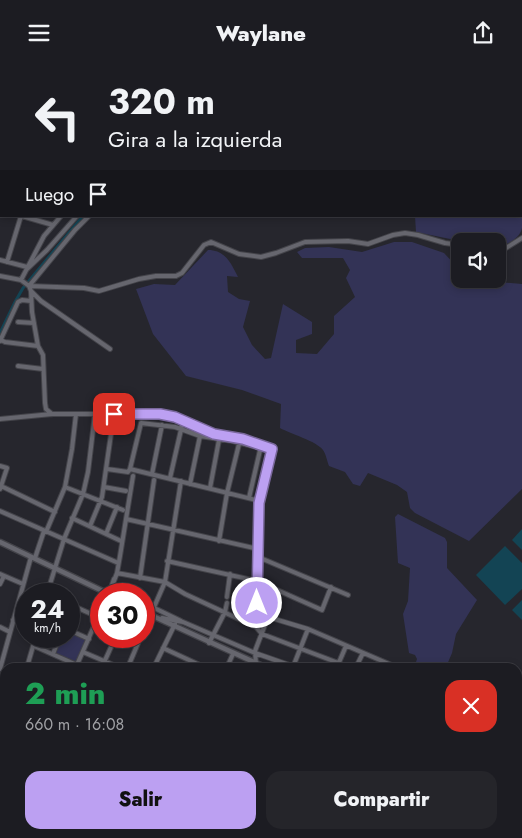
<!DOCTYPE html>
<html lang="es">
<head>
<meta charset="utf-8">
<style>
  body { margin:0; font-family:Jost,sans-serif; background:#25252a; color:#f1f3f6; height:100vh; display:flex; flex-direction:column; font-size:19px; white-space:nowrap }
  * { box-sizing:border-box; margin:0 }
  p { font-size:16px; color:#a0a1a5 }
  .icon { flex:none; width:28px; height:28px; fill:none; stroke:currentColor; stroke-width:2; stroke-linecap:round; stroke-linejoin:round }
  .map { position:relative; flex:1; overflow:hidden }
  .panel { position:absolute; left:0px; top:598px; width:522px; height:176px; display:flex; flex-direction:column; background:#1c1c22; border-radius:15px 15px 0 0; box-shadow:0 2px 8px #0003,0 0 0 1px #3a3a40 }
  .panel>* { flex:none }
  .hud { position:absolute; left:0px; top:0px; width:522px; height:152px; box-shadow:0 2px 8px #0003,0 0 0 1px #3a3a40; background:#1c1c22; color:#f1f3f6; overflow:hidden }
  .controls { position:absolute; left:451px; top:168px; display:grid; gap:10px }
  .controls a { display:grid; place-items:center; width:55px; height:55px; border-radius:10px; background:#1c1c22; box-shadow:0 2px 8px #0003,0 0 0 1px #3a3a40; font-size:25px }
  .speed { position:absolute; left:15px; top:518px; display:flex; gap:10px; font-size:25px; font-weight:700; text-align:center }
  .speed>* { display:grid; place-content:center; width:65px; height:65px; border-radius:50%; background:#1c1c22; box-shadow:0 2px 8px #0003,0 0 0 1px #3a3a40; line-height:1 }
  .speed small { font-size:12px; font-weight:400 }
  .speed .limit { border:8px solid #d22; background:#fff; color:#111 }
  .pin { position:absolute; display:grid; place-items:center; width:42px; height:42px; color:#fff; margin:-21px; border-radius:10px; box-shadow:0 2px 8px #0006 }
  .me { position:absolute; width:55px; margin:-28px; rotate:0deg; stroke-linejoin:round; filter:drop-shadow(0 0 4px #0008) }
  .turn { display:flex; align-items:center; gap:18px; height:105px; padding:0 25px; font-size:22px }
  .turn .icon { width:65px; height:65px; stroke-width:2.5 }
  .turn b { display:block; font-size:35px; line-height:42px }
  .then { display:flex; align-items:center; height:48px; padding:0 25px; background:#0003; gap:10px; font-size:19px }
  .round { display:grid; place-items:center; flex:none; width:52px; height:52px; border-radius:15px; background:#25252a }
  .head { display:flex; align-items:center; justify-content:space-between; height:85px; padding:0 25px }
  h1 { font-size:30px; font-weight:800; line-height:38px; color:#1e9e55 }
  .primary-button { display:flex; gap:10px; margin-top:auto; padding:10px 25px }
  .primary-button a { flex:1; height:58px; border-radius:15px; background:#bca0f2; color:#111; font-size:20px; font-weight:800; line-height:58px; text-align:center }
  .primary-button a+a { background:#25252a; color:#f1f3f6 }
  header { display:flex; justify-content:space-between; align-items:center; height:65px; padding:0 25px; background:#1c1c22; font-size:22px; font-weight:800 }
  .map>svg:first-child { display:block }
</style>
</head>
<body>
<header><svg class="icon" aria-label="menu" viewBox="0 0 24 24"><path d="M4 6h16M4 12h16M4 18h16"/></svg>Waylane<svg class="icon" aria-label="share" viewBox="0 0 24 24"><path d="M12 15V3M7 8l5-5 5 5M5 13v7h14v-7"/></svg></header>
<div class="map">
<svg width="522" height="773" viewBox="0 0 522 773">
  <rect width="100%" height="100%" fill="#26262d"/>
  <path fill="#333356" d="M522,119c0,14 0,31 0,44 -2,10 -15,18 -24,17v-4h-38l-44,-9 -1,-16h106z
    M394,177h18l32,11 16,17v9l62,5v205l-53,52 -54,-28 -5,-5 -3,-16 -10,-7 -29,-12 -8,13 -7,-2 -8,-12 -16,-6c-2,-5 -3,-12 -6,-16 -7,-9 -32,-16 -43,-22l1,-24 -39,-14 -56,-14 -33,-42 -17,-45 18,-5 21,1 33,-35c17,0 23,13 30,27l-11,-1 1,16 11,7 11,2 -7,26 9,18 13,14 6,-1 12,-54 29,18v12l-16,6v13l21,1 17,-20v-18l21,-19 -9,-19 4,-8 -7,-12h-41l-5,-6 8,-4 24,-1 33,5z
    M398,449l47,24 2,4v26l30,32 -21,34 -4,19 -6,14h-40l3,-5h7l1,-3 -2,-4 -6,-2 -6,-39 5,-13 2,-33 -12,-5 -3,-46z
    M261,525l14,2 -3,20 -13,-1z
    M69,568l17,6 -10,23 -20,-9 6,-17h7z"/>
  <path fill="#134454" d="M478,0h44v55l-1,-54h-45z
    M522,464v21l-10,-10z
    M505,481l17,17v26l-17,16 -29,-30z
    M522,535v20l-10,-10z"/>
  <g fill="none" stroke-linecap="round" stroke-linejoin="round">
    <path stroke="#134454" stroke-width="3" d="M0,268l15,-31 8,-14 60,-72"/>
    <defs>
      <path id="minor" d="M383,0l1,1
        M398,0v1
        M434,0v1
        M32,1v-1
        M60,1v-1
        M91,1v-1
        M294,1l1,-1
        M407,1l5,-1
        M459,1l3,-1
        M0,80h1
        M0,119l1,-5
        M0,145h1
        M22,151l31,9
        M498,184l8,-1 16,-10
        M0,195l27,7
        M7,197l14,-46
        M27,204l20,-19 30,-34
        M0,211l21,4 8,6 55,2 15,3 40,-12 17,-3h20l6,-3 22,-28 7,-3 28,12 22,3 15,-4 29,-11 43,-1 20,3 25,-9 12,-2 13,2 27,8 15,2
        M21,215l23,-44 17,-20
        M29,221l2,5 1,21 6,34 5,9 2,48 1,6 6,5
        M29,221l46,-56 14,-14
        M31,226l10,10 69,48
        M18,257l16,1
        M1,275l4,2 33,4
        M0,276l18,-39 4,-2 9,1
        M18,301l25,3
        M0,354l52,-5h108c18,4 34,14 52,19 20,6 40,7 60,16l-12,52 -2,19 -1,86 -3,13 2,8
        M0,401l7,2 -7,21
        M107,404l21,3 2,-3 130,32
        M130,404l11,-46 34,4 25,9 33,5 27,7
        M152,409l10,-49
        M170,413l13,-57
        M190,419l10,-48
        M1,421l54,26
        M65,422l58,23
        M104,422l22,4
        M210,423l9,-48
        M249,433l12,-52
        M0,446l116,51
        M72,453l49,23
        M126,454l132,30
        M90,461l12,-29 11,-77 -7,-2h-11
        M46,467l19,-45 7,-38 4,-35
        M106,469l11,-27
        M219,476l8,-48 13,-53
        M258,492l90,38
        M35,493l9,-27
        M167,496l90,20 65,29 9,-23
        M117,508l48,9 20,12 71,33 6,7 87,33
        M0,509l23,10
        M140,513l14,-98
        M114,516l3,-8 3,-17 13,-80
        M0,519l4,-8
        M111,523l13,6
        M47,529l17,-55 19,-45 5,-22 7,-58
        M109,529l5,-15
        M227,532l3,-23
        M144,538l37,18
        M69,539l29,13
        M162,553l21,4 72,31 40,14
        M13,555l13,4
        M0,562l10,5
        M69,565l20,9
        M144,565l21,-48 16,-101
        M209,578l16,-31 2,-9
        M34,581l43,19
        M163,583l41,19
        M83,587l35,15
        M53,589l7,-18
        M27,602l9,-31
        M76,602l25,-57
        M102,602l14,-31
        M128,602l13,-31
        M154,602l21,-43
        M227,602l6,-13
        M255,602l1,-3 -1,-13 13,-34 40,12 88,38
        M293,602l15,-38
        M337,602l9,-21
        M356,602l7,-14
        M0,604l31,-112
        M0,630l5,1
        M0,650l5,2
        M0,682h5
        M0,703l5,-20
        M0,733h5
        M0,768l5,1
        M6,769l37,4
        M79,773l1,-4
        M97,773l1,-4"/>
      <path id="tertiary" d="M0,477l109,52
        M144,547l121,55"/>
    </defs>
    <use href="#minor" stroke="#44444a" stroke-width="6"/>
    <use href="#tertiary" stroke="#44444a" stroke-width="7"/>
    <use href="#minor" stroke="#66666e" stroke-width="4"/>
    <use href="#tertiary" stroke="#66666e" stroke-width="4.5"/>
  </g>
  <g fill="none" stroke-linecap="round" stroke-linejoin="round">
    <defs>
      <path id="route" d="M114,349h46l15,3 39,17 29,5 29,10 -13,54 -2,100"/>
    </defs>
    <use href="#route" stroke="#7a689d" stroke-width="12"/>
    <use href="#route" stroke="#bca0f2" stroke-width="9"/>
  </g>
</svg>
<div class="controls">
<a><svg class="icon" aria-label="sound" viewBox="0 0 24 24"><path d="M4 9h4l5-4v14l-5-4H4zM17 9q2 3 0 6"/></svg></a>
</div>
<div class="speed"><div>24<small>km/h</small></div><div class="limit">30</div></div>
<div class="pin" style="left:114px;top:349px;background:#d93025"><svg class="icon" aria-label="arrive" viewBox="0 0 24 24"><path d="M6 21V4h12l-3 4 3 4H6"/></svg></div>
<svg class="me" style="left:257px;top:538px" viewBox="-20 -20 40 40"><circle r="17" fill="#bca0f2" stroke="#fff" stroke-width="3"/><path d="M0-11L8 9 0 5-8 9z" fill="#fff"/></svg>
<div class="hud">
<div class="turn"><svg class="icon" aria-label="left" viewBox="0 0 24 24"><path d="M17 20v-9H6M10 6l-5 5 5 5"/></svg><div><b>320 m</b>Gira a la izquierda</div></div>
<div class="then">Luego<svg class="icon" aria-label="arrive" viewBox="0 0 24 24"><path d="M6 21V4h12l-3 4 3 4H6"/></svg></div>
</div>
<section class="panel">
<div class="head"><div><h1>2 min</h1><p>660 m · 16:08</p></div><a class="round" style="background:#d93025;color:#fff"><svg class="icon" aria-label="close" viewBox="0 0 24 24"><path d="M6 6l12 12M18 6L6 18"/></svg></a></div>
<div class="primary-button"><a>Salir</a><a>Compartir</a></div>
</section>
</div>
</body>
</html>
